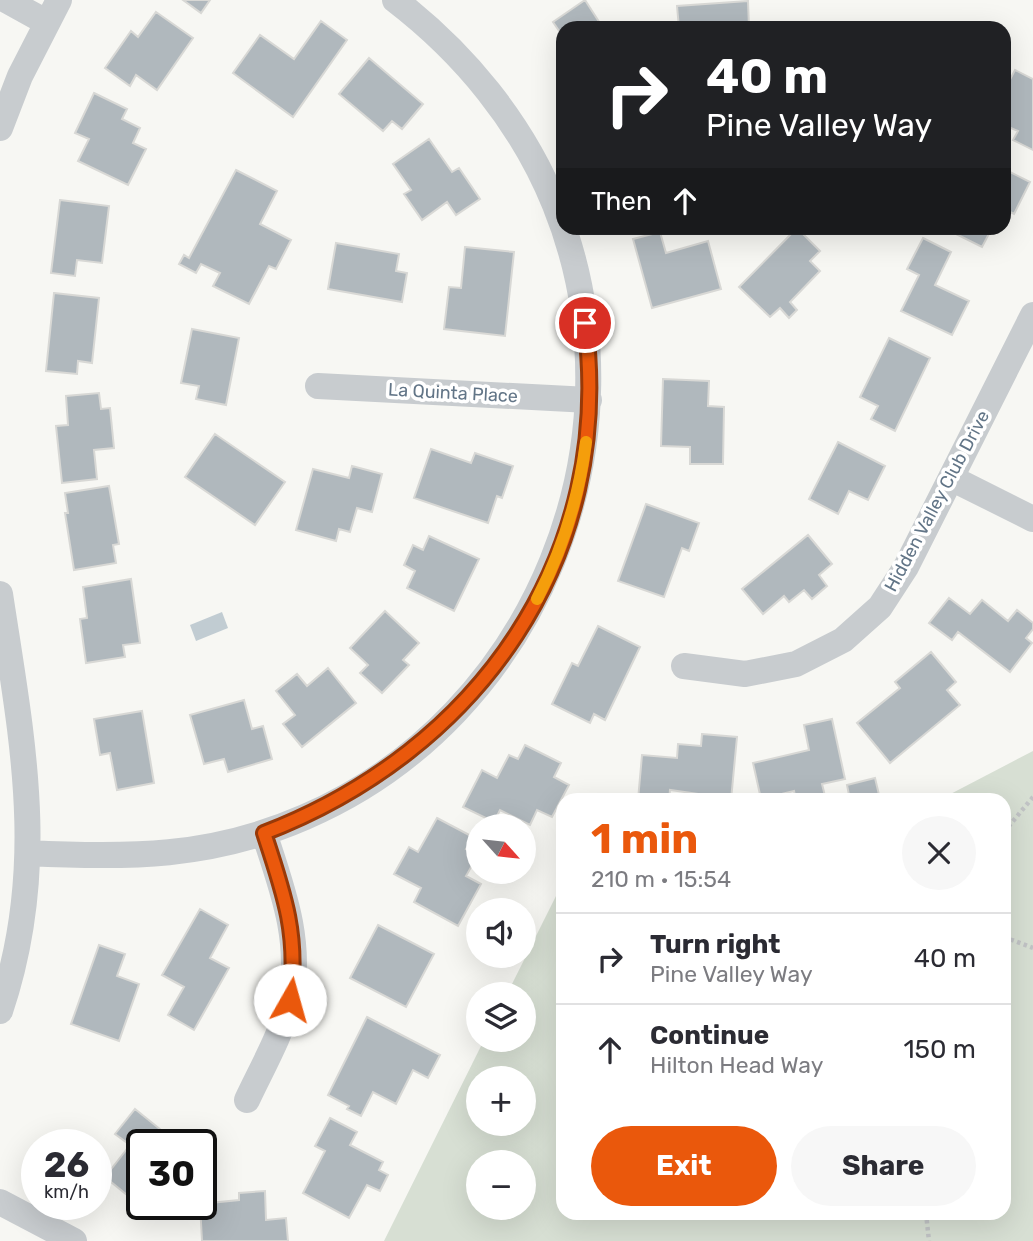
<!DOCTYPE html>
<html lang="en">
<head>
<meta charset="utf-8">
<style>
  body { margin:0; font-family:Rubik,sans-serif; background:#f7f7f7; color:#2b2b33; height:100vh; display:flex; flex-direction:column; font-size:26px; white-space:nowrap }
  * { box-sizing:border-box; margin:0 }
  p { font-size:23px; color:#7c7c81 }
  .icon { flex:none; width:38px; height:38px; fill:none; stroke:currentColor; stroke-width:2; stroke-linecap:round; stroke-linejoin:round }
  .map { position:relative; flex:1; overflow:hidden }
  .details { position:absolute; left:556px; top:793px; width:455px; height:427px; display:flex; flex-direction:column; background:#fff; border-radius:21px; box-shadow:0 7px 28px #0002 }
  .details>* { flex:none }
  .guide { position:absolute; left:556px; top:21px; width:455px; height:214px; border-radius:21px; box-shadow:0 7px 28px #0002; background:#202124; color:#fff; overflow:hidden }
  .needle { width:46px; rotate:117deg }
  .fabs { position:absolute; left:466px; top:814px; display:grid; gap:14px }
  .fabs a { display:grid; place-items:center; width:70px; height:70px; border-radius:50%; background:#fff; box-shadow:0 7px 28px #0002; font-size:35px }
  .speed { position:absolute; left:21px; top:1129px; display:flex; gap:14px; font-size:35px; font-weight:700; text-align:center }
  .speed>* { display:grid; place-content:center; width:91px; height:91px; border-radius:50%; background:#fff; box-shadow:0 7px 28px #0002; line-height:1 }
  .speed small { font-size:18px; font-weight:400 }
  .speed .limit { border:4px solid #111; border-radius:10px; background:#fff; color:#111 }
  .pin { position:absolute; display:grid; place-items:center; width:60px; height:60px; color:#fff; margin:-30px; border:4px solid #fff; border-radius:50%; box-shadow:0 2px 7px #0007 }
  .me { position:absolute; width:77px; margin:-38px; rotate:7deg; stroke-linejoin:round; filter:drop-shadow(0 0 5px #0008) }
  .turn { display:flex; align-items:center; gap:24px; height:147px; padding:0 35px; font-size:32px }
  .turn .icon { width:91px; height:91px; stroke-width:2.5 }
  .turn b { display:block; font-size:49px; line-height:60px }
  .then { display:flex; align-items:center; height:66px; padding:0 35px; background:#0003; gap:14px; font-size:26px }
  .round { display:grid; place-items:center; flex:none; width:74px; height:74px; border-radius:37px; background:#f7f7f7 }
  .summary { display:flex; align-items:center; justify-content:space-between; height:119px; padding:0 35px }
  h1 { font-size:42px; font-weight:700; line-height:52px; color:#ea580c }
  .cta { display:flex; gap:14px; margin-top:auto; padding:14px 35px }
  .cta a { flex:1; height:80px; border-radius:42px; background:#ea580c; color:#fff; font-size:28px; font-weight:700; line-height:80px; text-align:center }
  .cta a+a { background:#f7f7f7; color:#2b2b33 }
  ul { padding:0; list-style:none }
  li { display:flex; align-items:center; gap:21px; height:91px; padding:0 35px; border-top:2px solid #e1e1e2 }
  li div { flex:1 }
  li b { display:block; font-size:26px }
  li em { font-style:normal }
  .map>svg:first-child { display:block }
</style>
</head>
<body>
<div class="map">
<svg width="1033" height="1241" viewBox="0 0 1033 1241">
  <rect width="100%" height="100%" fill="#f7f7f3"/>
  <path fill="#d7dfd3" fill-rule="evenodd" d="M1033,751v490h-649l100,-201h39v-46h-16l56,-112 1,331h440v-413h-65zM478,1078h45v46h-45zM523,1162v46h-45v-46z"/>
  <path fill="#c1ccd2" d="M222,612l6,16 -32,13 -6,-16z"/>
  <path fill="#b0b8bd" stroke="#d8d8d5" stroke-width="2" d="M183,0h27l-9,13z
    M585,0l18,28h-39v10l-11,-16z
    M748,1l1,27h-70l-2,-22z
    M156,12l37,26 -36,52 -21,-15 -6,11 -25,-18 26,-37 7,6z
    M321,21l26,19 -54,77 -60,-44 27,-38 34,24z
    M369,58l54,46 -21,25 -10,-8 -9,10 -44,-37z
    M1015,70l18,9v71l-20,-10 5,-9 -14,-6 5,-18 -5,-2v-14z
    M94,93l33,16 -5,10 18,9 -7,15 13,6 -18,36 -50,-24 11,-22 -14,-6z
    M429,139l23,33 7,-4 21,31 -24,16 -9,-13 -25,18 -18,-26 7,-4 -18,-26z
    M1004,169l26,13 -16,32 -10,-5z
    M236,170l41,21 -17,33 31,16 -15,29 -7,-3 -20,38 -36,-18 7,-13 -19,-9 -5,9 -17,-9 5,-9 5,3z
    M60,200l49,6 -7,57 -25,-3 -2,16 -24,-3z
    M797,228l23,23 -10,10 10,10 -30,31 7,8 -8,8 -9,-10 -10,9 -31,-30z
    M944,228h48l-10,19z
    M660,232l6,21 42,-12 13,48 -69,19 -19,-69z
    M923,238l28,14 -16,33 34,16 -17,34 -51,-24 18,-36 -12,-6z
    M336,243l63,11 -3,17 11,2 -5,29 -74,-13z
    M465,247l49,5 -9,84 -61,-7 5,-42 12,1z
    M54,293l45,5 -7,65 -14,-2 -1,13 -31,-3z
    M192,329l47,9 -13,67 -30,-6 3,-13 -18,-3z
    M889,338l41,20 -35,73 -24,-12 7,-13 -18,-9z
    M663,379l46,2 -1,25 16,1 -1,57h-33v-17l-29,-1z
    M99,393l2,16 9,-1 4,40 -20,2 3,29 -35,4 -6,-57 12,-1 -2,-29z
    M215,434l70,48 -30,43 -70,-48z
    M838,442l47,24 -17,34 -19,-9 -11,23 -29,-15z
    M431,449l40,14 4,-10 38,13 -11,32 -5,-2 -9,27 -74,-25z
    M352,466l30,8 -10,38 -15,-4 -7,24 -11,-3 -3,12 -40,-11 17,-61 36,9z
    M109,486l10,58 -6,1 3,18 -42,7 -9,-57h3l-3,-20z
    M646,504l53,19 -10,28 -7,-3 -18,49 -46,-16z
    M808,535l24,29 -13,11 8,11 -15,13 -8,-9 -15,12 -5,-6 -21,18 -21,-25z
    M429,536l50,23 -25,52 -47,-23 8,-17 -11,-6 9,-20 10,5z
    M131,579l9,64 -17,2 2,12 -39,6 -6,-44 7,-1 -4,-31z
    M949,598l21,16 12,-14 26,21 9,-11 16,13v6l-7,9 6,5 -22,29 -52,-40 -6,8 -23,-17z
    M385,611l34,32 -16,17 6,5 -27,28 -22,-20 8,-8 -18,-17z
    M598,626l42,21 -35,73 -11,-6 -4,9 -38,-19 20,-41 6,3z
    M931,652l25,30 -9,8 13,15 -70,58 -33,-40 43,-35 -5,-6z
    M328,668l28,35 -54,44 -19,-23 12,-9 -19,-24 21,-17 10,12z
    M244,700l8,29 11,-3 9,33 -44,13 -4,-13 -20,5 -14,-49z
    M142,711l12,72 -37,7 -7,-37 -10,2 -6,-36z
    M832,719l13,60 -23,5 4,16h-30l-2,-9 -33,8 -8,-36 56,-13 -5,-25z
    M702,734l35,3 -6,63h-33l1,-6 -29,-4 -1,10h-31l4,-45 35,3 1,-14 23,2z
    M525,745l36,18 -7,14 15,8 -17,32 -15,-7 -7,15 -30,-15 -6,12 -31,-15 19,-37 15,8 12,-23 9,4z
    M875,778l5,21 -30,1 -3,-15z
    M437,818l36,19 -7,12 12,6 -12,21 15,8 -23,42 -44,-24 7,-14 -27,-14 15,-27 9,5z
    M200,909l28,16 -18,33 19,10 -35,62 -26,-15 16,-28 -22,-12z
    M378,925l56,29 -28,53 -56,-29z
    M99,945l26,9 -8,22 22,8 -20,57 -48,-17z
    M367,1017l73,38 -12,23 -15,-8 -17,34 -23,-12 -12,24 -14,-7 2,-3 -21,-11z
    M135,1109l36,29 -6,6h-23v60h4l-3,4 -38,-31 25,-32 -15,-11z
    M330,1118l27,14 -7,13 33,17 -4,8 9,5 -8,16 -13,-6 -18,33 -46,-25 22,-42 -10,-5z
    M265,1191l1,29 20,-2 2,23h-86l-2,-37 39,-4v-7z
    M155,1204h17l-7,8z"/>
  <g fill="none" stroke-linecap="round" stroke-linejoin="round">
    <path stroke="#c1c3c5" stroke-width="4.5" stroke-dasharray="3.5 3.5" stroke-linecap="butt" d="M1004,832l29,-35
      M1004,937l29,11
      M926,1213l3,28"/>
    <path stroke="#c8cccf" stroke-width="26" d="M6,0l40,22
      M0,128l20,-52 39,-76
      M318,386l271,14
      M951,478l82,41
      M0,594c22,145 49,272 0,417
      M684,666l61,8 51,-10 47,-24 37,-33 26,-40 127,-252
      M28,853c100,5 183,5 277,-36 232,-100 344,-379 250,-612 -33,-82 -91,-152 -160,-205
      M247,1100c15,-32 34,-65 43,-99 13,-59 -8,-113 -26,-168
      M0,1202l74,39"/>
  </g>
  <g fill="none" stroke-linecap="round" stroke-linejoin="round">
    <defs>
      <path id="route" d="M290,1000c9,-64 -6,-107 -26,-167 214,-82 352,-277 321,-510"/>
    </defs>
    <use href="#route" stroke="#983908" stroke-width="18"/>
    <use href="#route" stroke="#ea580c" stroke-width="12"/>
    <path stroke="#f59e0b" stroke-width="12" d="M537,599c25,-48 42,-103 49,-157"/>
  </g>
  <g text-anchor="middle" dominant-baseline="central" stroke-width="7" stroke-linejoin="round" paint-order="stroke">
    <g font-size="18" fill="#627587" stroke="#fff">
      <text transform="translate(453 393) rotate(3)">La Quinta Place</text>
      <text transform="translate(937 501) rotate(-62)">Hidden Valley Club Drive</text>
    </g>
  </g>
</svg>
<div class="fabs">
<a><svg class="needle" viewBox="-14 -14 28 28"><path d="M0-13l5 13h-10z" fill="#e53935"/><path d="M0 13l5-13h-10z" fill="#7c7c81"/></svg></a>
<a><svg class="icon" aria-label="sound" viewBox="0 0 24 24"><path d="M4 9h4l5-4v14l-5-4H4zM17 9q2 3 0 6"/></svg></a>
<a><svg class="icon" aria-label="layers" viewBox="0 0 24 24"><path d="M12 4l9 5-9 5-9-5zM3 14l9 5 9-5"/></svg></a>
<a>+</a>
<a>−</a>
</div>
<div class="speed"><div>26<small>km/h</small></div><div class="limit">30</div></div>
<div class="pin" style="left:585px;top:323px;background:#d93025"><svg class="icon" aria-label="arrive" viewBox="0 0 24 24"><path d="M6 21V4h12l-3 4 3 4H6"/></svg></div>
<svg class="me" style="left:290px;top:1000px" viewBox="-20 -20 40 40"><circle r="19" fill="#fff"/><path d="M0-13L10 11 0 6-10 11z" fill="#ea580c"/></svg>
<div class="guide">
<div class="turn"><svg class="icon" aria-label="right" viewBox="0 0 24 24"><path d="M7 20v-9h11M14 6l5 5-5 5"/></svg><div><b>40 m</b>Pine Valley Way</div></div>
<div class="then">Then<svg class="icon" aria-label="ahead" viewBox="0 0 24 24"><path d="M12 20V5M6 11l6-6 6 6"/></svg></div>
</div>
<section class="details">
<div class="summary"><div><h1>1 min</h1><p>210 m · 15:54</p></div><a class="round"><svg class="icon" aria-label="close" viewBox="0 0 24 24"><path d="M6 6l12 12M18 6L6 18"/></svg></a></div>
<ul>
<li><svg class="icon" aria-label="right" viewBox="0 0 24 24"><path d="M7 20v-9h11M14 6l5 5-5 5"/></svg><div><b>Turn right</b><p>Pine Valley Way</p></div><em>40 m</em></li>
<li><svg class="icon" aria-label="ahead" viewBox="0 0 24 24"><path d="M12 20V5M6 11l6-6 6 6"/></svg><div><b>Continue</b><p>Hilton Head Way</p></div><em>150 m</em></li>
</ul>
<div class="cta"><a>Exit</a><a>Share</a></div>
</section>
</div>
</body>
</html>
